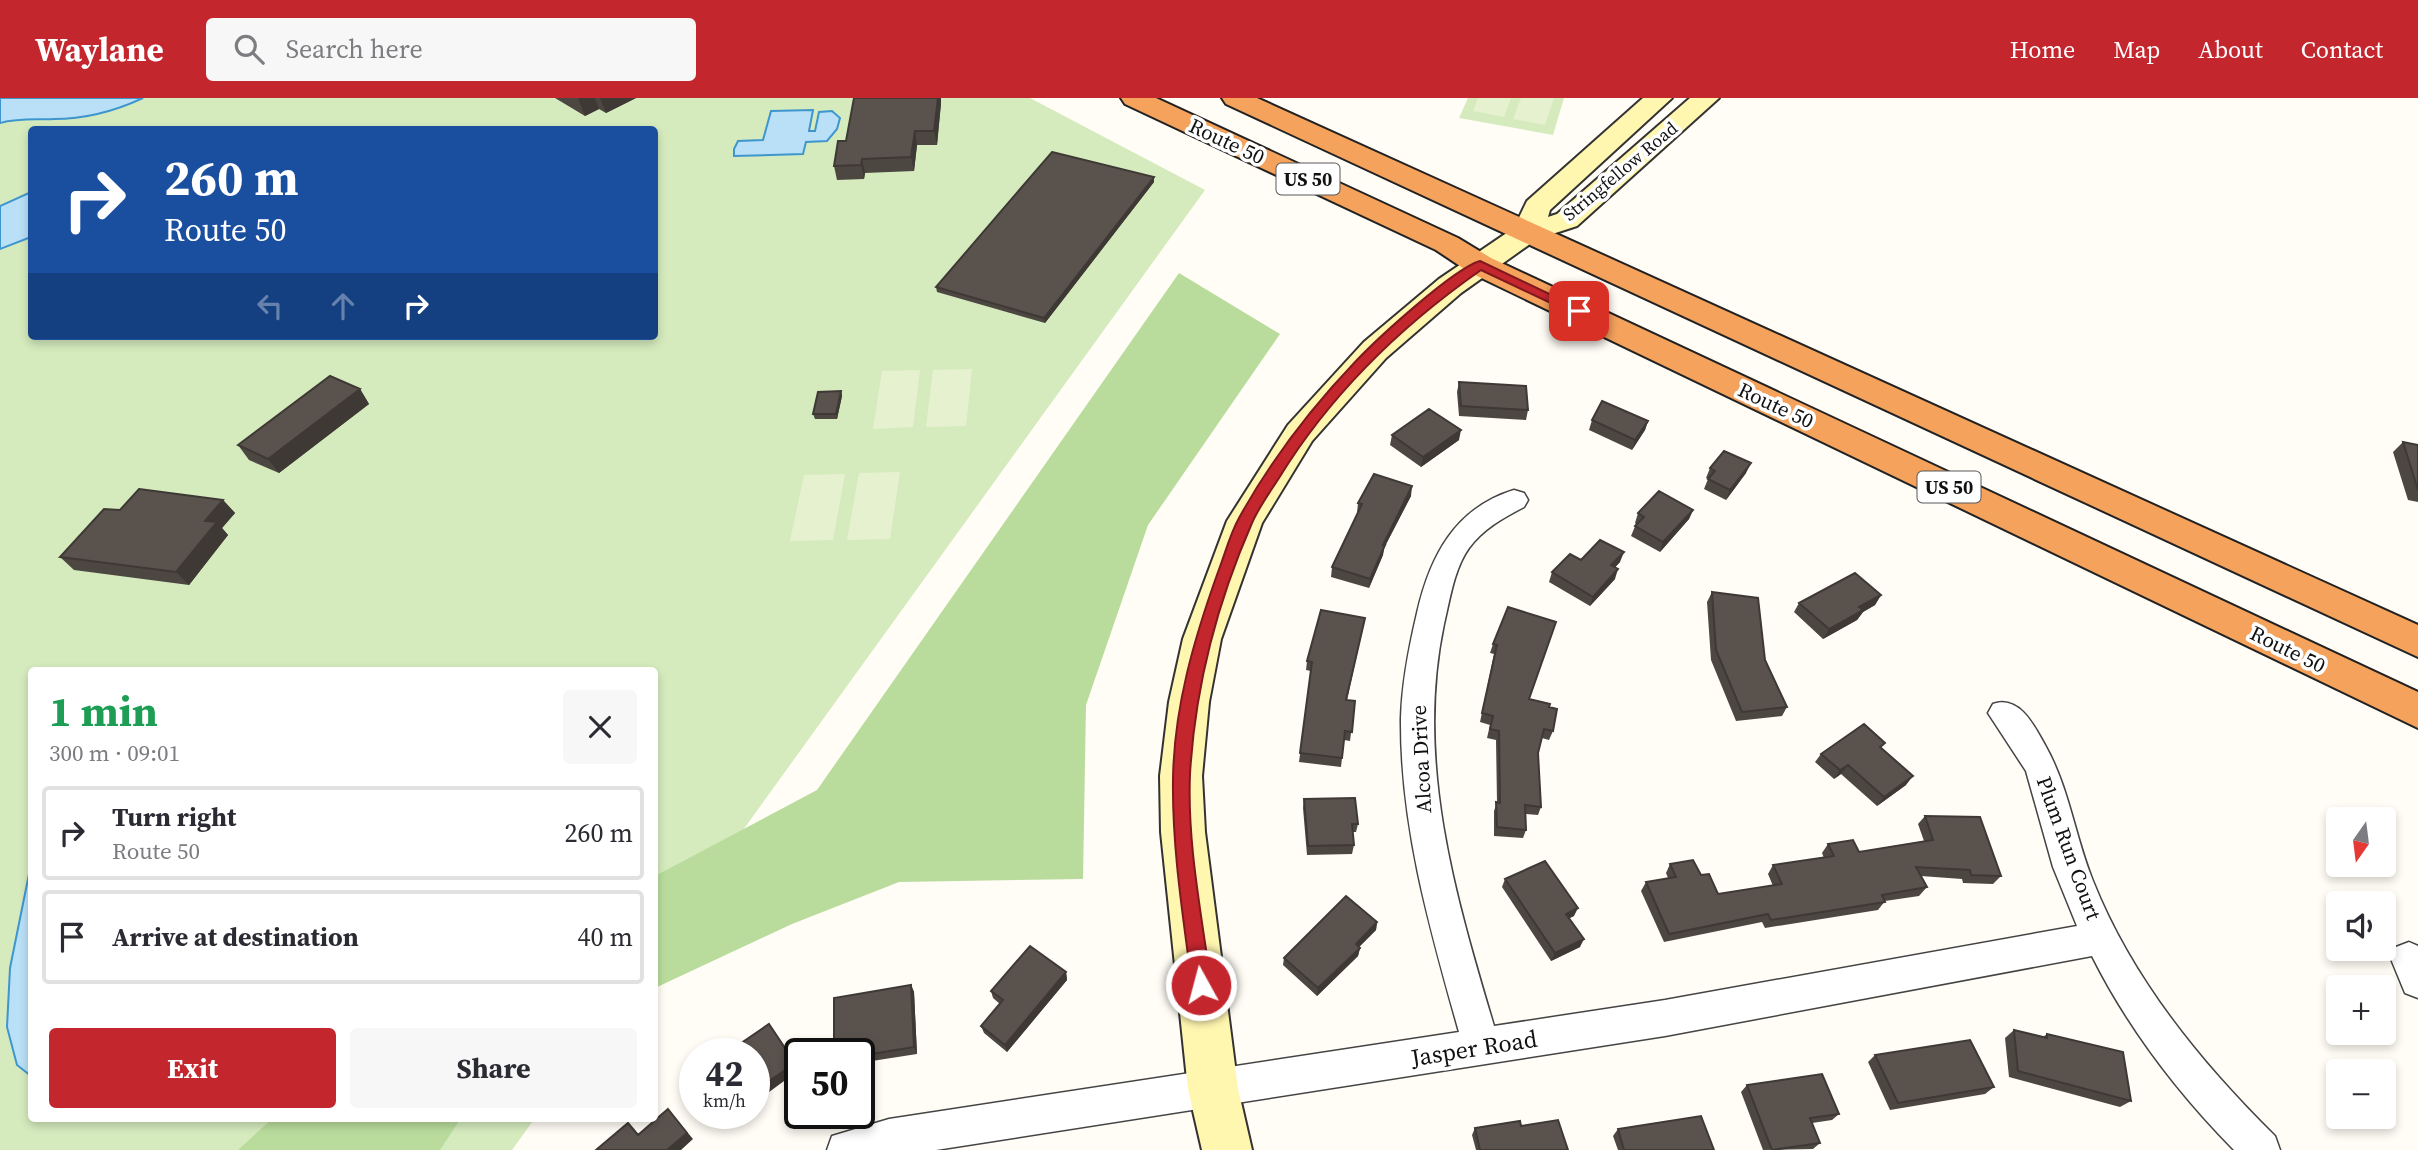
<!DOCTYPE html>
<html lang="en">
<head>
<meta charset="utf-8">
<style>
  body { margin:0; font-family:"Source Serif 4",serif; background:#f7f7f7; color:#2b2b33; height:100vh; display:flex; flex-direction:column; font-size:26px; white-space:nowrap }
  * { box-sizing:border-box; margin:0 }
  p { font-size:23px; color:#7c7c81 }
  .icon { flex:none; width:38px; height:38px; fill:none; stroke:currentColor; stroke-width:2; stroke-linecap:round; stroke-linejoin:round }
  .map { position:relative; flex:1; overflow:hidden }
  .sheet { position:absolute; left:28px; top:569px; width:630px; height:455px; display:flex; flex-direction:column; background:#fff; border-radius:7px; box-shadow:0 4px 10px #0003 }
  .sheet>* { flex:none }
  .banner { position:absolute; left:28px; top:28px; width:630px; height:214px; border-radius:7px; box-shadow:0 4px 10px #0003; background:#1a4fa0; color:#fff; overflow:hidden }
  .needle { width:46px; rotate:194deg }
  .buttons { position:absolute; left:2326px; top:709px; display:grid; gap:14px }
  .buttons a { display:grid; place-items:center; width:70px; height:70px; border-radius:7px; background:#fff; box-shadow:0 4px 10px #0003; font-size:35px }
  .speed { position:absolute; left:679px; top:940px; display:flex; gap:14px; font-size:35px; font-weight:700; text-align:center }
  .speed>* { display:grid; place-content:center; width:91px; height:91px; border-radius:50%; background:#fff; box-shadow:0 4px 10px #0003; line-height:1 }
  .speed small { font-size:18px; font-weight:400 }
  .speed .limit { border:4px solid #111; border-radius:10px; background:#fff; color:#111 }
  .pin { position:absolute; display:grid; place-items:center; width:60px; height:60px; color:#fff; margin:-30px; border-radius:14px; box-shadow:0 4px 10px #0006 }
  .me { position:absolute; width:77px; margin:-38px; rotate:353deg; stroke-linejoin:round; filter:drop-shadow(0 0 5px #0008) }
  .turn { display:flex; align-items:center; gap:24px; height:147px; padding:0 21px; font-size:32px }
  .turn .icon { width:91px; height:91px; stroke-width:2.5 }
  .turn b { display:block; font-size:49px; line-height:60px }
  .lanes { display:flex; align-items:center; height:66px; padding:0 21px; background:#0003; justify-content:center; gap:35px; direction:ltr }
  .lanes .off { opacity:.35 }
  .round { display:grid; place-items:center; flex:none; width:74px; height:74px; border-radius:7px; background:#f7f7f7 }
  .overview { display:flex; align-items:center; justify-content:space-between; height:119px; padding:0 21px }
  h1 { font-size:42px; font-weight:700; line-height:52px; color:#1e9e55 }
  .cta { display:flex; gap:14px; margin-top:auto; padding:14px 21px }
  .cta a { flex:1; height:80px; border-radius:7px; background:#c4262e; color:#fff; font-size:28px; font-weight:700; line-height:80px; text-align:center }
  .cta a+a { background:#f7f7f7; color:#2b2b33 }
  ul { padding:0; list-style:none }
  li { display:flex; align-items:center; gap:21px; height:94px; margin:0 14px 10px; padding:0 7px; border:4px solid #e1e1e2; border-radius:7px }
  li div { flex:1 }
  li b { display:block; font-size:26px }
  li em { font-style:normal }
  header { display:flex; align-items:center; gap:42px; box-sizing:border-box; height:98px; padding:0 35px; background:#c4262e; color:#fff }
  header strong { font-size:33px }
  nav { display:flex; gap:38px; margin-inline-start:auto; font-size:24px }
  .search { width:490px; height:63px; background:#f7f7f7; display:flex; align-items:center; gap:18px; box-sizing:border-box; padding:0 24px; border-radius:7px; color:#7c7c81; font-size:26px }
  .map>svg:first-child { display:block }
</style>
</head>
<body>
<header>
<strong>Waylane</strong>
<div class="search"><svg class="icon" aria-label="search" viewBox="0 0 24 24"><circle cx="10" cy="10" r="6"/><path d="M15 15l6 6"/></svg>Search here</div>
<nav><a>Home</a><a>Map</a><a>About</a><a>Contact</a></nav>
</header>
<div class="map">
<svg width="2418" height="1052" viewBox="0 0 2418 1052">
  <rect width="100%" height="100%" fill="#fffdf5"/>
  <path fill="#d5ebbd" fill-rule="evenodd" d="M0,0h1030l175,92 -550,762 -1,-282h-622v448h503l-23,32h-512zM32,32h622v206h-622z
    M1468,0h96l-11,37 -94,-17z"/>
  <path fill="#b9dc9c" d="M1179,175l101,61 -132,191 -62,180 -3,174 -184,3 -107,42 -137,64v-112l162,-86z
    M273,1020h188l-21,32h-202z"/>
  <path fill="#e6f2cf" d="M1478,0h33l-7,19 -31,-6z
    M1521,0h33l-9,27 -32,-6z
    M972,271l-6,57 -40,1 7,-57z
    M920,272l-7,57 -40,2 9,-58z
    M900,374l-10,67 -43,1 12,-67z
    M845,376l-12,66 -43,1 14,-66z"/>
  <path fill="#b9e0f7" stroke="#3f96cf" stroke-width="2" d="M0,0h143c-28,13 -58,21 -89,21 -19,1 -35,-1 -54,4z
    M813,12l-4,21h6l4,-19 13,-1 8,7 -3,11 -10,12 -21,1 -3,12 -69,2v-7l4,-8 25,-1 8,-29z
    M31,94v45l-31,12v-43z
    M31,766v212l-14,-11 -10,-38 3,-59z"/>
  <g fill="none" stroke-linecap="round" stroke-linejoin="round">
    <defs>
      <path id="street" d="M1514,392l10,3 4,7 -4,7c-21,11 -41,22 -55,41 -15,21 -19,51 -25,76 -29,137 11,271 50,402l171,-26 412,-74 -24,-59 -27,-96 -38,-58 5,-9c26,-9 41,21 52,41 24,42 30,92 48,136 39,98 108,182 182,255l5,14h-46c-56,-57 -106,-122 -142,-194l-427,80 -729,114h-109l5,-14 57,-17 570,-87c-29,-103 -59,-206 -58,-314 1,-36 8,-71 16,-105 13,-57 38,-105 97,-123z
        M2409,844l9,4v52l-13,-5 -14,-34 5,-12z"/>
      <path id="secondary" d="M1643,0h29l-122,112 -2,7 9,-3 133,-116h29l-142,128 -40,13 -76,54 -75,65 -74,83 -50,82 -41,116 -12,63 -7,74 3,56 33,257 14,61h-50l-14,-61 -27,-257 -1,-56 9,-74 14,-63 44,-118 61,-96 76,-83 75,-63 75,-51 13,-27z"/>
      <path id="highway" d="M1121,0h35l302,140 33,20 927,434v36l-949,-456 -33,-22 -311,-146z
        M1222,0h35l1161,527v32l-1192,-553z"/>
    </defs>
    <use href="#street" stroke="#444" stroke-width="3"/>
    <use href="#secondary" stroke="#333" stroke-width="4"/>
    <use href="#highway" stroke="#222" stroke-width="4"/>
    <use href="#street" fill="#fff" fill-rule="evenodd"/>
    <use href="#secondary" fill="#fff6b0" fill-rule="evenodd"/>
    <use href="#highway" fill="#f5a25d" fill-rule="evenodd"/>
  </g>
  <path fill="#4d4742" d="M555,0h81l-30,15 -7,-4 -14,7z
    M941,5l-4,42h-20l-3,26 -49,2 -1,6 -27,1 -3,-14 12,-25z
    M1154,79v5l-109,141 -108,-31 -1,-5z
    M1459,284l69,28 -2,10 -67,-4 -2,-24z
    M360,291l9,15 -90,69 -30,-13 -11,-15z
    M841,293l1,5 -5,23h-22l-2,-5z
    M1592,322l56,1 -3,9 -13,20 -43,-20z
    M1392,337l67,5 -38,27 -31,-22z
    M2403,344l15,3v57l-10,-2 -15,-48z
    M1710,370l36,5 -20,27 -22,-11 4,-10 -2,-1z
    M1411,398l-27,52 -1,7 -14,33 -38,-11 1,-10 26,-54h-1l1,-10z
    M223,402l12,13 -13,15 6,7 -39,50 -115,-15 -14,-13 60,-47z
    M1693,412l-4,9 -29,33 -29,-16 5,-12 -1,-1 3,-10z
    M1581,462l39,2 -5,5v12l-25,27 -41,-24 3,-10z
    M1712,494l53,68 22,47 -5,9 -46,5 -25,-61 -4,-58z
    M1881,497l-6,10 -12,7 -6,8 -34,19 -29,-27 5,-9z
    M1508,509l21,92 20,8 4,24 -4,9 -7,-2 -4,15 3,54 -3,8 -12,-1v16l-3,8 -29,-2v-25l3,-9 -1,-62 -9,-2 3,-13 -10,-3 14,-68 -4,-1 3,-9z
    M1365,520l-18,82 8,1 -5,40 -6,-1 -3,27 -42,-5 12,-91 -5,-1 1,-9z
    M1885,645l-4,5 25,37 -29,21 -36,-32 -7,5 -19,-17 6,-8z
    M1304,701l54,25 -2,8h-4l2,13 -2,9 -45,1 -4,-47z
    M1925,718l76,60 -8,8 -30,-1 -1,-4 -41,-3 6,11 -8,9 -34,5 -7,9 -113,18 -3,-6 -98,20 -23,-51 5,-9 22,-4 -2,-5 4,-9 31,11 17,19 55,-8 -5,-12 5,-9 51,-7 -2,-5 6,-9 31,8 65,-11 -6,-17z
    M1505,781l69,37 -5,2 11,29 -29,14 -49,-74z
    M1377,824l-1,8 -17,17 1,1 -2,8 -41,40 -34,-31 1,-7z
    M1066,874l1,8 -60,72 -23,-19 -3,-7 19,-22 -7,-6 -2,-7z
    M911,887l3,7 3,62 -58,9v-9z
    M2014,932l29,7 4,-3 84,67 -11,6 -111,-30 -4,-39z
    M1875,957l119,32 -9,7 -95,16 -22,-48z
    M1747,987l92,29 -7,6 -20,3 8,20 -7,6 -50,1 -22,-58z
    M1521,1028l47,24h-92l-4,-15 3,-7z
    M1618,1031l96,21h-96l-5,-14z"/>
  <path fill="#3f3936" d="M578,0h17l4,11 -14,7z
    M600,0h36l-30,15z
    M938,0h3v5l-4,42 -3,-14z
    M915,33l2,14 -3,26 -3,-14z
    M862,61l3,14 -1,6 -3,-14z
    M1154,79v5l-109,141 -1,-5z
    M360,291l9,15 -90,69 -11,-14z
    M841,293l1,5 -5,23 -1,-5z
    M1648,323l-3,9 -13,20 3,-10z
    M1461,332l-2,10 -38,27 2,-10z
    M1751,365l-5,10 -20,27 4,-10z
    M1412,388l-1,10 -27,52 -1,7 -14,33 1,-9 13,-34z
    M223,402l12,13 -13,15 6,7 -39,50 -13,-13 29,-51z
    M1693,412l-4,9 -29,33 3,-10z
    M1624,454l-4,10 -12,13 3,-10z
    M1618,471l-3,10 -25,27 3,-9z
    M1881,497l-6,10 -12,7 -6,8 -34,19 6,-10 30,-22z
    M1848,667l-7,9 -7,5 6,-9z
    M1913,678l-7,9 -29,21 7,-9z
    M1578,810l-4,8 -12,6 4,-8z
    M1377,824l-1,8 -22,22 2,-8z
    M1584,841l-4,8 -29,14 4,-8z
    M1360,850l-2,8 -41,40 1,-8z
    M1066,874l1,8 -60,72 -2,-7z
    M911,887l3,7 3,62 -3,-7z
    M769,926l30,46 -45,33v-11z
    M668,1011l25,30 -12,11h-14z
    M725,1015h15l-11,8 -6,-7z"/>
  <path fill="#5a524d" stroke="#3f3936" stroke-width="2" d="M854,0h84l-4,33h-19l-4,26 -49,2 -1,6 -27,1 4,-25h8z
    M1052,54l102,25 -110,141 -108,-31z
    M330,278l30,13 -92,70 -30,-14z
    M1459,284l67,4 2,24 -67,-4z
    M841,293l-5,23h-23l5,-22z
    M1602,303l46,20 -13,19 -43,-20z
    M1429,311l32,21 -38,27 -31,-22z
    M2403,344l15,3v45z
    M1724,353l27,12 -21,27 -22,-11 7,-8 -5,-3z
    M1374,376l38,12 -29,59h2l-15,34 -38,-12 30,-63 -4,-1z
    M139,391l84,11 -18,21 12,1 -41,50 -116,-15 44,-48 16,1z
    M1659,393l34,19 -30,32 -28,-16 9,-9 -6,-4z
    M1600,442l24,12 -13,13 7,4 -25,28 -41,-25 18,-18 11,6z
    M1855,475l26,22 -22,12 4,3 -34,19 -30,-26z
    M1712,494l46,6 7,62 22,47 -45,5 -26,-62z
    M1508,509l48,15 -27,77 21,5 -1,3 8,2 -4,22 -9,-2 -6,24 3,54 -16,-2 1,25 -29,-3 -1,-25 4,1 -1,-72 -9,-2 3,-13 -11,-3 15,-68 -4,-1z
    M1321,512l44,8 -19,82 9,1 -3,31 -7,-1 -3,27 -42,-5 12,-91 -5,-1z
    M1864,626l21,19 -5,4 33,29 -29,21 -36,-32 -8,5 -19,-16z
    M1355,700l3,26h-6l2,21 -46,1 -4,-47z
    M1925,718l55,1 21,59 -30,-1 -1,-5 -54,-3 11,20 -45,8 3,7 -114,18 -3,-6 -99,20 -23,-52 30,-5 -6,-13 23,-4 8,15 8,-1 9,20 64,-10 -9,-19 61,-9 -6,-12 25,-4 6,12 74,-12z
    M1545,763l33,47 -12,6 18,25 -29,14 -50,-74z
    M1346,798l31,26 -21,22 4,4 -42,40 -34,-30z
    M1030,848l36,26 -61,73 -24,-19 22,-26 -12,-9z
    M911,887l3,62 -55,9v-2h-25v-56z
    M769,926l26,39 -41,29v-38h-25l-1,-2z
    M2014,932l33,8v-4l76,18 8,49 -113,-30z
    M1970,942l24,47 -96,16 -23,-48z
    M1822,976l17,40 -29,4 10,25 -48,7 -25,-65z
    M668,1011l19,24 -20,17h-71l32,-27 10,12z
    M1701,1018l13,34h-90l-6,-21z
    M1558,1022l10,30h-88l-5,-22 45,-7 1,5z"/>
  <path fill="#c4262e" stroke="#7f191e" stroke-width="2" d="M1480,163l105,50 -2,3h-9l-93,-44c-80,56 -151,125 -202,208 -9,14 -20,29 -27,45 -35,80 -57,164 -62,251 -3,70 12,142 21,211l-3,6 -7,3 -7,-3 -2,-6c-9,-69 -20,-137 -19,-206 1,-72 21,-140 45,-207 7,-18 12,-38 21,-54 32,-58 72,-110 117,-157 22,-23 97,-92 124,-100z"/>
  <g text-anchor="middle" dominant-baseline="central" stroke-width="7" stroke-linejoin="round" paint-order="stroke">
    <g font-size="18" fill="#111" stroke="#fff">
      <text transform="translate(1620 73) rotate(-40)">Stringfellow Road</text>
    </g>
    <g fill="#fff" stroke="#585858" stroke-width="2">
      <rect x="1276.5" y="65.5" width="63" height="31" rx="5"/>
      <rect x="1917.5" y="373.5" width="63" height="31" rx="5"/>
    </g>
    <g font-size="19" font-weight="bold" fill="#111">
      <text x="1308" y="81">US 50</text>
      <text x="1949" y="389">US 50</text>
    </g>
    <g font-size="21" fill="#111" stroke="#fff">
      <text transform="translate(1227 43) rotate(25)">Route 50</text>
      <text transform="translate(1776 307) rotate(25)">Route 50</text>
      <text transform="translate(2288 551) rotate(26)">Route 50</text>
      <text transform="translate(1421 661) rotate(-93)">Alcoa Drive</text>
      <text transform="translate(2069 750) rotate(70)">Plum Run Court</text>
    </g>
    <g font-size="24" fill="#111" stroke="#fff">
      <text transform="translate(1474 950) rotate(-9)">Jasper Road</text>
    </g>
  </g>
</svg>
<div class="buttons">
<a><svg class="needle" viewBox="-14 -14 28 28"><path d="M0-13l5 13h-10z" fill="#e53935"/><path d="M0 13l5-13h-10z" fill="#7c7c81"/></svg></a>
<a><svg class="icon" aria-label="sound" viewBox="0 0 24 24"><path d="M4 9h4l5-4v14l-5-4H4zM17 9q2 3 0 6"/></svg></a>
<a>+</a>
<a>−</a>
</div>
<div class="speed"><div>42<small>km/h</small></div><div class="limit">50</div></div>
<div class="pin" style="left:1579px;top:213px;background:#d93025"><svg class="icon" aria-label="arrive" viewBox="0 0 24 24"><path d="M6 21V4h12l-3 4 3 4H6"/></svg></div>
<svg class="me" style="left:1201px;top:887px" viewBox="-20 -20 40 40"><circle r="17" fill="#c4262e" stroke="#fff" stroke-width="3"/><path d="M0-11L8 9 0 5-8 9z" fill="#fff"/></svg>
<div class="banner">
<div class="turn"><svg class="icon" aria-label="right" viewBox="0 0 24 24"><path d="M7 20v-9h11M14 6l5 5-5 5"/></svg><div><b>260 m</b>Route 50</div></div>
<div class="lanes"><svg class="icon off" aria-label="left" viewBox="0 0 24 24"><path d="M17 20v-9H6M10 6l-5 5 5 5"/></svg><svg class="icon off" aria-label="ahead" viewBox="0 0 24 24"><path d="M12 20V5M6 11l6-6 6 6"/></svg><svg class="icon" aria-label="right" viewBox="0 0 24 24"><path d="M7 20v-9h11M14 6l5 5-5 5"/></svg></div>
</div>
<section class="sheet">
<div class="overview"><div><h1>1 min</h1><p>300 m · 09:01</p></div><a class="round"><svg class="icon" aria-label="close" viewBox="0 0 24 24"><path d="M6 6l12 12M18 6L6 18"/></svg></a></div>
<ul>
<li><svg class="icon" aria-label="right" viewBox="0 0 24 24"><path d="M7 20v-9h11M14 6l5 5-5 5"/></svg><div><b>Turn right</b><p>Route 50</p></div><em>260 m</em></li>
<li><svg class="icon" aria-label="arrive" viewBox="0 0 24 24"><path d="M6 21V4h12l-3 4 3 4H6"/></svg><div><b>Arrive at destination</b></div><em>40 m</em></li>
</ul>
<div class="cta"><a>Exit</a><a>Share</a></div>
</section>
</div>
</body>
</html>
